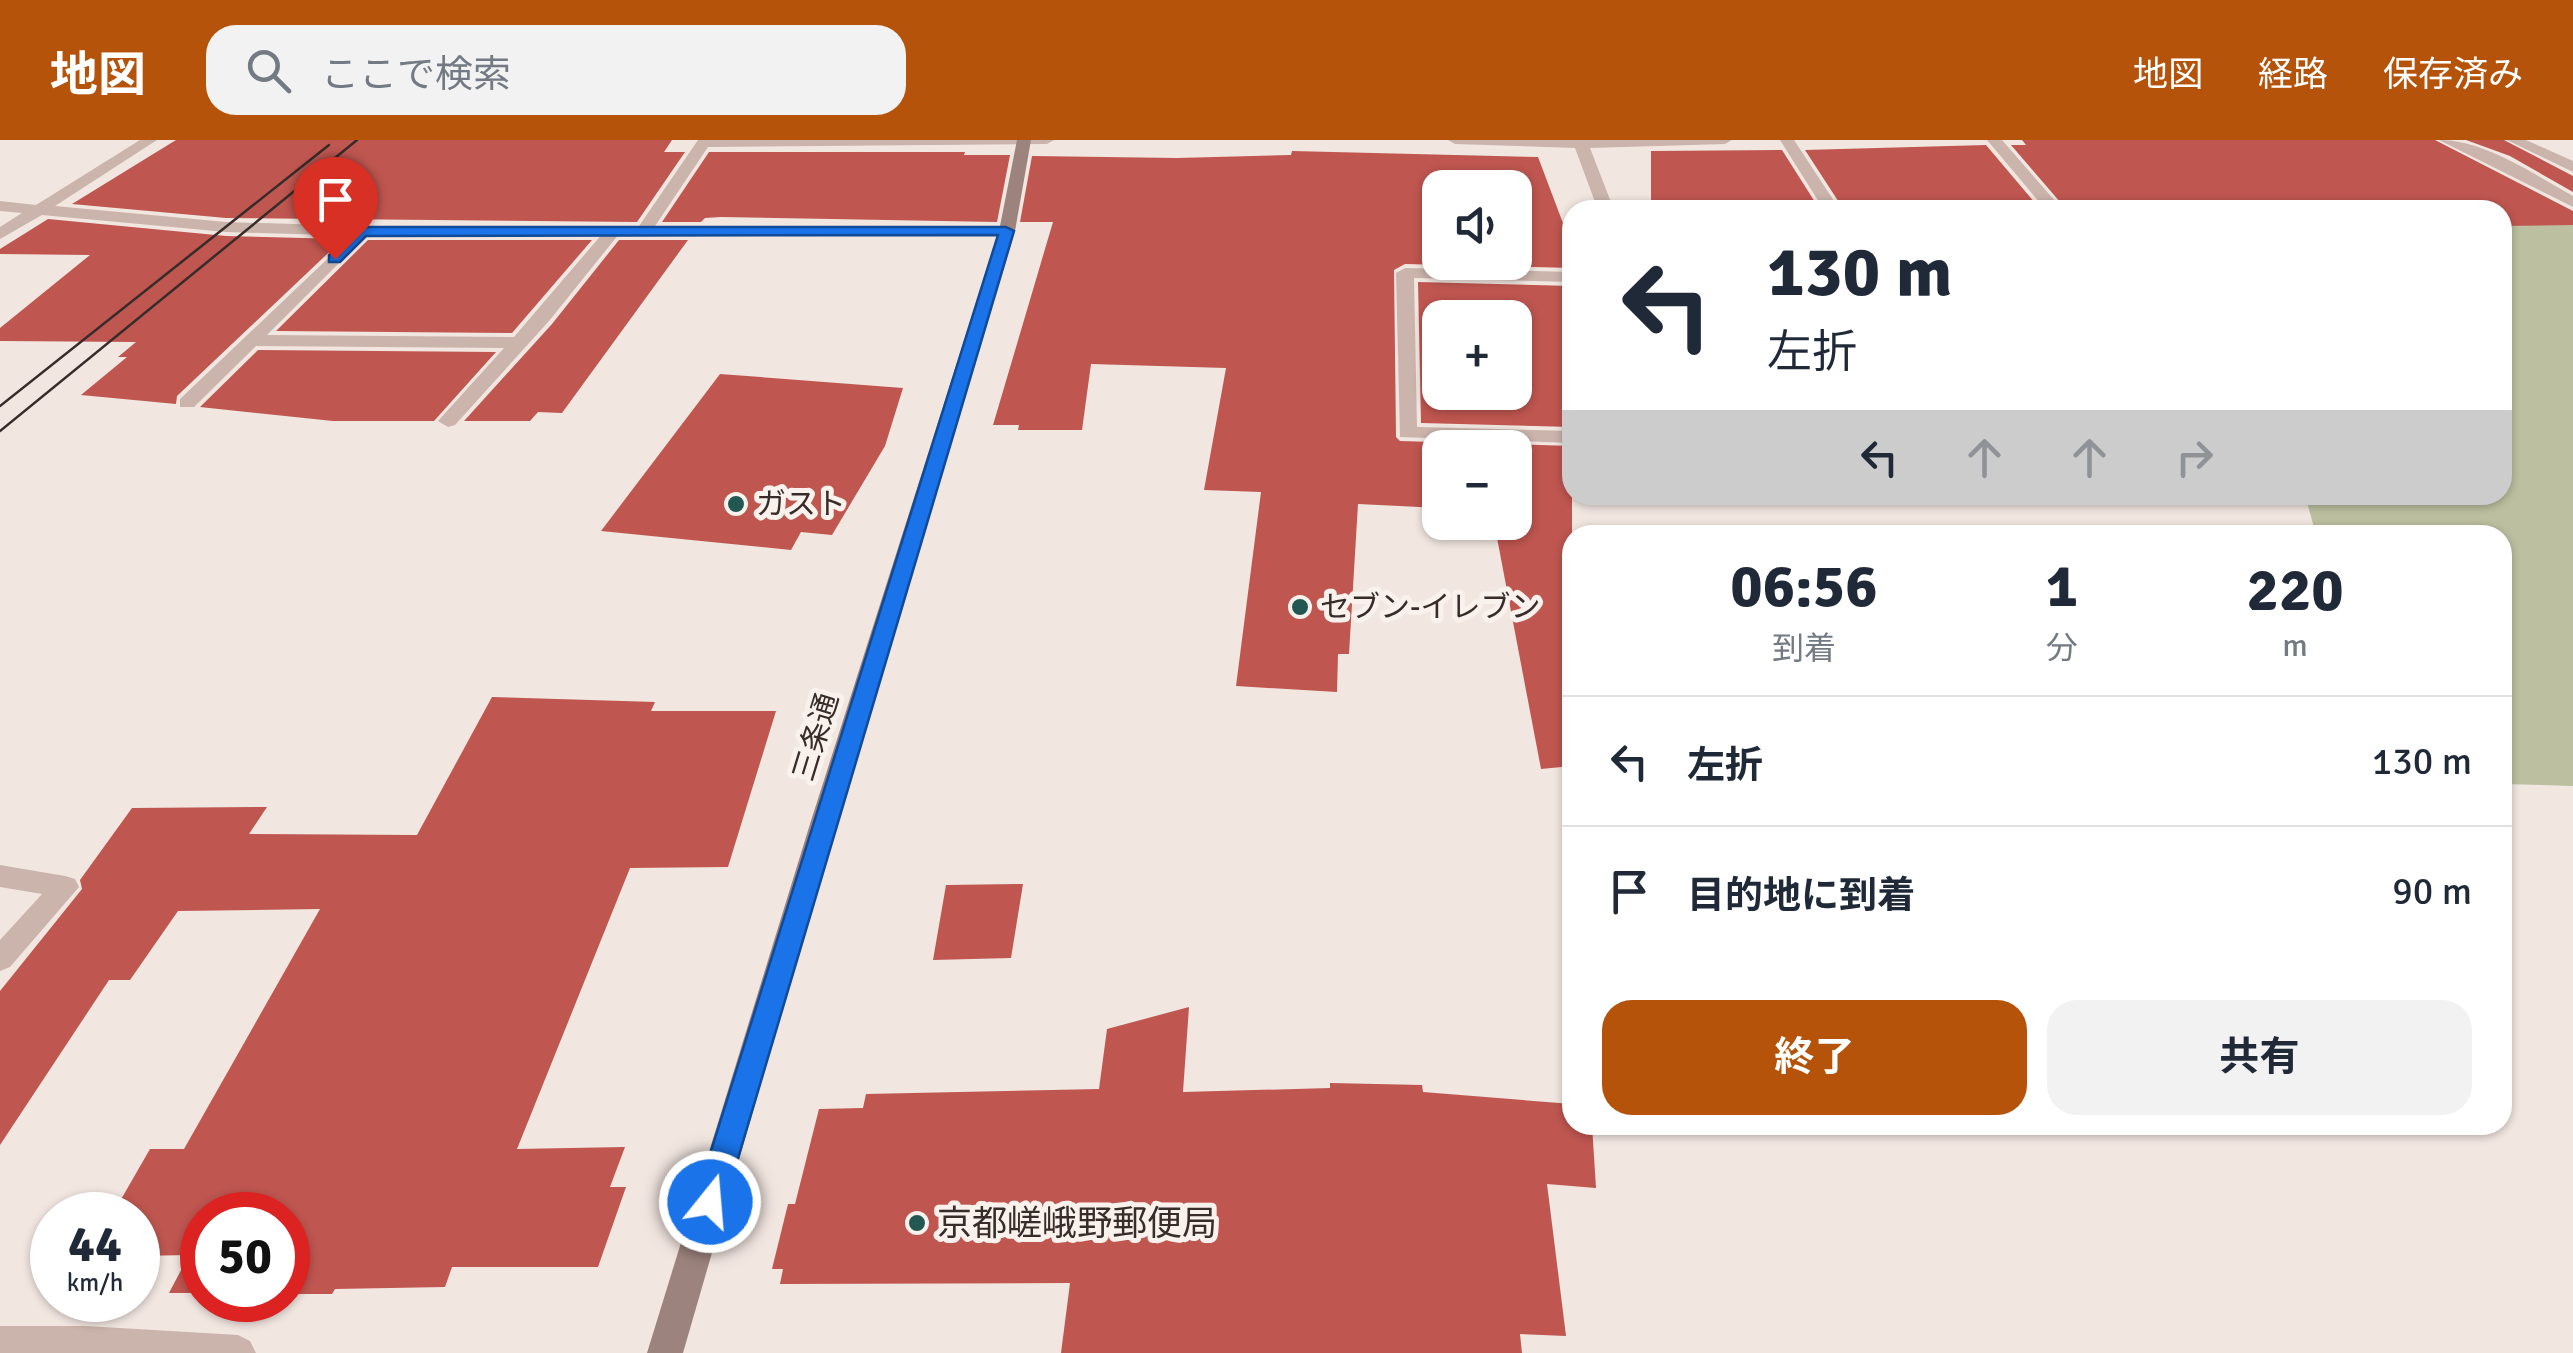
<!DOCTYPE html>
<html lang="ja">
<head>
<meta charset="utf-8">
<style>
  body { margin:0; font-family:Signika,"Noto Sans JP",sans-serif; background:#f2f2f3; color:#1f2937; height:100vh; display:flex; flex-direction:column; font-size:38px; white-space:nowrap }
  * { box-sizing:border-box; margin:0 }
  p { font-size:32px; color:#747a83 }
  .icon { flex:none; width:55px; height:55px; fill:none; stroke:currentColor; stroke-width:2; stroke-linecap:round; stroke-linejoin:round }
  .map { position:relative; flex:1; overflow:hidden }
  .side { position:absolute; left:1562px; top:385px; width:950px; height:610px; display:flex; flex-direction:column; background:#fff; border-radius:30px; box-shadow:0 2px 8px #0004 }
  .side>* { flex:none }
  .top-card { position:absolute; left:1562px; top:60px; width:950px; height:305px; border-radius:30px; box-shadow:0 2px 8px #0004; background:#fff; color:#1f2937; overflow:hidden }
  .buttons { position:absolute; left:1422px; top:30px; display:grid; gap:20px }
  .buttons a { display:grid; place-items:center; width:110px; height:110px; border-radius:20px; background:#fff; box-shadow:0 2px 8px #0004; font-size:50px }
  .speed { position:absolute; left:30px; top:1052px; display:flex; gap:20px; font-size:50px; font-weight:700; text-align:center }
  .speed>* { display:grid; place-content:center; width:130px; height:130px; border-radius:50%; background:#fff; box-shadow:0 2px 8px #0004; line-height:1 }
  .speed small { font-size:25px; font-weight:400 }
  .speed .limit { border:15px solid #d22; background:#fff; color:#111 }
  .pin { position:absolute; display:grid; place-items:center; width:85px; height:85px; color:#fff; margin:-102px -42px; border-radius:50% 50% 50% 0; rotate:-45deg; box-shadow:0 0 10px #0007 }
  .pin .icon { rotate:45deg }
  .me { position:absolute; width:110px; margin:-55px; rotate:17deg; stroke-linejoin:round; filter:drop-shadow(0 0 8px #0008) }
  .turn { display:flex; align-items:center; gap:35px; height:210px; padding:0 40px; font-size:45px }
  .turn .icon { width:130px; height:130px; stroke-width:2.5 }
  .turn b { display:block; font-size:70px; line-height:85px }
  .lanes { display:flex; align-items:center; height:95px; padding:0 40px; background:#0003; justify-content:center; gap:50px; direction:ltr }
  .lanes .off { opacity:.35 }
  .eta { display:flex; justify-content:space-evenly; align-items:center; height:170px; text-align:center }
  .eta b { font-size:60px; font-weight:700; line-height:70px }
  .primary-button { display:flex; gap:20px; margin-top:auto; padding:20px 40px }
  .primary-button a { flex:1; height:115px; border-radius:30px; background:#b45309; color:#fff; font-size:40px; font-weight:700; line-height:115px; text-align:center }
  .primary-button a+a { background:#f2f2f3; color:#1f2937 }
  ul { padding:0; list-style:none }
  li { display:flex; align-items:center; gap:30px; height:130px; padding:0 40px; border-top:2px solid #e0e1e3 }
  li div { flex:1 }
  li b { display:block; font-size:38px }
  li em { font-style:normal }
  header { display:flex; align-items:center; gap:60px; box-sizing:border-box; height:140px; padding:0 50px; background:#b45309; color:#fff }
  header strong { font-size:48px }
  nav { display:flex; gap:55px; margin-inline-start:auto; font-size:35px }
  .search { width:700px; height:90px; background:#f2f2f3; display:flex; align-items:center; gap:25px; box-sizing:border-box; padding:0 35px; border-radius:30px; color:#747a83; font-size:38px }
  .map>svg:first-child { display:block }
</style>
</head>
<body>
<header>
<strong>地図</strong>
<div class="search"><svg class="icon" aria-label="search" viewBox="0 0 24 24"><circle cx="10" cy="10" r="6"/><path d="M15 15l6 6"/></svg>ここで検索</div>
<nav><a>地図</a><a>経路</a><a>保存済み</a></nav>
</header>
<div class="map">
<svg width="2573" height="1213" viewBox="0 0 2573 1213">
  <rect width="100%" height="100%" fill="#f2e6e0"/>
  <path fill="#bcc0a0" d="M2385,52l188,25v569l-70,-2 -1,-249h-186l-11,-40h197v-285z"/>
  <path fill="#bf5650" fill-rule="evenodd" d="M176,0h496l-8,12h21l-48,70 -411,-4 -154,-14z
    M2022,0h413l138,71v14l-71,1v-16h-435l-56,-65h15z
    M2466,0h38l69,36v16l-63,-36z
    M1986,5l55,65h-197l-39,-60z
    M1782,10l38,60h-169v-59z
    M1292,11l246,6 34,90v21l-167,-4 -11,6 2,167 4,4 172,5v320l-31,3 -47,-247h21v-74h-75v60l-82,-4 -9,150h-11l-1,38 -101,-6 25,-194 -57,-2 22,-122 -135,-4 -9,66h-64l1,-5h-26l60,-203h-33l12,-66 145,2 114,-3zM1440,48h75v74h-75z
    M709,12h256l-1,3h46l-13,67 -276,-5 -16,1 -4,4h-39z
    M48,79l178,17 117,3 -166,157 -1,8 -95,-9 46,-38h-9l18,-15 -136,-1v-13l90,-73 -90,-1v-5z
    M368,100h224l-80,93 -236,-2z
    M619,100h69l-126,173 -24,-1 -8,9h-66l88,-97z
    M1418,142l154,4v141l-151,-4zM1440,178h75v74h-75z
    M258,210l238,2 -62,69h-101l-133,-14z
    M720,234l183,14 -18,58 -53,89 -31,-3 -10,18 -190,-19z
    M492,557l163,5 -4,9h125l-48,156 -98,1 -113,281 108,-2 -15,40h16l-28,80h-146l-7,20 -110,2 -3,5h-44v-79h-86v78h-33l20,-38 -51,1v-41h-26l38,-66h34l136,-240 -142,2 -48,69h-21l-109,165v-154l82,-102 -2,-9 52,-72 135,-1 -18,27 168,1z
    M1023,744l-12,74 -78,2 13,-75z
    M1189,867l-6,85 147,-4v-5l92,2 1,7 149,12v21h20l4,63 -49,-4 19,152 -46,-2 2,19h-461l9,-70 -290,1 3,-15h-11l16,-65h7l24,-95 44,-1 3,-14 233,-5 8,-60z"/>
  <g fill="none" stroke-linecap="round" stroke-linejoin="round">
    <path fill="#cab4ac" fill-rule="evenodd" d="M698,0h356l-7,4 -339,3 -57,85h-12l-2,-3z
      M362,86l8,5 -2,3 -101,101 247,2 95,-111 14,3 -74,92 -94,104 -7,2 -10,-6 66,-73 -248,-2 -62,61h-14v-8z
      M1405,128l167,4v10l-158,-4 3,149 155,4v12l-172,-6 -4,-164z
      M0,725l65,11 10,3 4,8 -69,80 -10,4v-31l42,-46 -42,-7z"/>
    <path fill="#cab4ac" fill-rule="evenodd" d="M140,0h17l-102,66 171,16 136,4h645l8,5 -8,5h-645l-136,-4 -184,-17 -42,24v-12l22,-14 -22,-2v-10l36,4z
      M1448,0h284l-7,4 -135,4 24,62h-16l-23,-62 -120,-4z
      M1780,0h14l46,70h-16z
      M1987,0h15l61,70h-17z
      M2439,0c46,0 94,34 134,56v11z
      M2507,0h19l47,21v11z
      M0,1186h86l152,9 12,6 6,12h-256z"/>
    <path fill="#9d837d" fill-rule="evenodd" d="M1017,0h14l-16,91 -179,593 -153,529h-36l163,-529 189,-593z"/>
    <path stroke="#382c2b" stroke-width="2.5" d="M0,266l329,-261
      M0,291l357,-291"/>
  </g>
  <path fill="#1a73e8" stroke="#114b97" stroke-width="2.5" d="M362,87h644l8,4 -289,971 -4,10 -11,4 -10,-4 -5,-10 303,-967 -632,1 -26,26h-11v-7z"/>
  <g fill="#225851" stroke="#f9f1ec" stroke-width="4">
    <circle cx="736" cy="364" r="10"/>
    <circle cx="1300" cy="467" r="10"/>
    <circle cx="917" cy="1083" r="10"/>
  </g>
  <g text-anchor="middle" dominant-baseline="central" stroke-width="10" stroke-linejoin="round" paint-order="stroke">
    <g font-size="30" fill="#382c2b" stroke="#f9f1ec" text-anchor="start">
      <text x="756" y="364">ガスト</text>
      <text x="1320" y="467">セブン-イレブン</text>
    </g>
    <g font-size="30" fill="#382c2b" stroke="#f9f1ec">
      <text transform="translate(816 597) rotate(-73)">三条通</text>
    </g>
    <g font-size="35" fill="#382c2b" stroke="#f9f1ec" text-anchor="start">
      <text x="937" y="1083">京都嵯峨野郵便局</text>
    </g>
  </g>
</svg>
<div class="buttons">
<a><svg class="icon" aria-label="sound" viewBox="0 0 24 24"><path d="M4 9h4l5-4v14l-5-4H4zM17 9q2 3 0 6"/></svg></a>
<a>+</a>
<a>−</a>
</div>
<div class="speed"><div>44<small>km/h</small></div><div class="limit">50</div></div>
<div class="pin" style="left:335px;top:119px;background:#d93025"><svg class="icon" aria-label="arrive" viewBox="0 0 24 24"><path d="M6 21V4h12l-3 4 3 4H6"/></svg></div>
<svg class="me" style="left:710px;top:1062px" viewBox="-20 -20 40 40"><circle r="17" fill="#1a73e8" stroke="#fff" stroke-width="3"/><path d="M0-11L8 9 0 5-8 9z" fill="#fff"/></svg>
<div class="top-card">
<div class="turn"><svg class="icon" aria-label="left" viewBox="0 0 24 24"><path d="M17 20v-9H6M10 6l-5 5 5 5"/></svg><div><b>130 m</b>左折</div></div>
<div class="lanes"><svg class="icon" aria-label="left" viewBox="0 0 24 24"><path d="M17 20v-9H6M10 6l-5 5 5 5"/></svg><svg class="icon off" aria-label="ahead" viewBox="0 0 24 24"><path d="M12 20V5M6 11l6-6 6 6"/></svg><svg class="icon off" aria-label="ahead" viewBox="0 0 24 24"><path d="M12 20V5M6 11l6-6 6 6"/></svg><svg class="icon off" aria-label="right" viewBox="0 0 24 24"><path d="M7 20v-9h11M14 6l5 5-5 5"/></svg></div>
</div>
<section class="side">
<div class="eta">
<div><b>06:56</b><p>到着</p></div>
<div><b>1</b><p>分</p></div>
<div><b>220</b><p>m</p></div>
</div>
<ul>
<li><svg class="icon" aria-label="left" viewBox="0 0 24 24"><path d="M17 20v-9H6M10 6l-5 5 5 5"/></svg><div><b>左折</b></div><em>130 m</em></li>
<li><svg class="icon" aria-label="arrive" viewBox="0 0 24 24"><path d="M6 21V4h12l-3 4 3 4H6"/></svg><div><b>目的地に到着</b></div><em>90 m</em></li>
</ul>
<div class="primary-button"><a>終了</a><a>共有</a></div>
</section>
</div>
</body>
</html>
